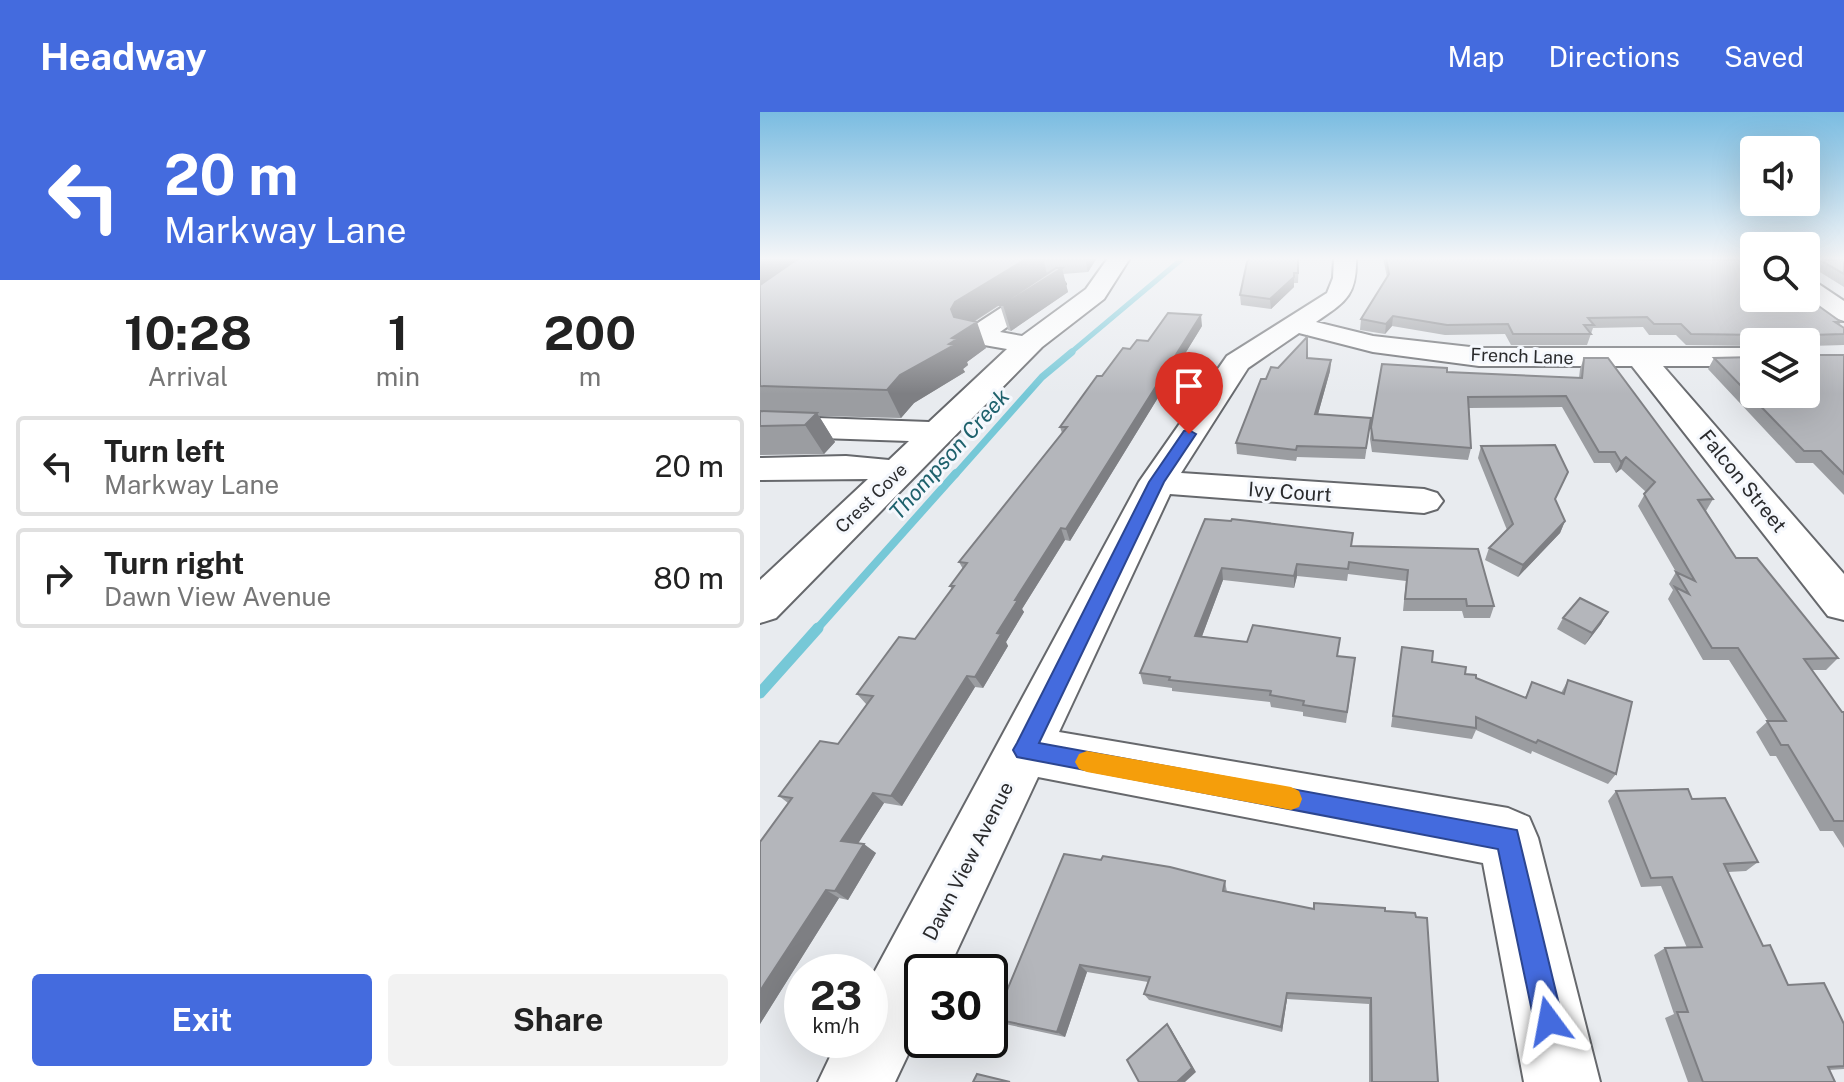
<!DOCTYPE html>
<html lang="en">
<head>
<meta charset="utf-8">
<style>
  body { margin:0; font-family:"Public Sans",sans-serif; background:#f2f2f2; color:#222; height:100vh; display:flex; flex-direction:column; font-size:30px; white-space:nowrap }
  * { box-sizing:border-box; margin:0 }
  p { font-size:26px; color:#767676 }
  .icon { flex:none; width:44px; height:44px; fill:none; stroke:currentColor; stroke-width:2; stroke-linecap:round; stroke-linejoin:round }
  .map { position:relative; flex:1; overflow:hidden }
  .drawer { display:flex; flex-direction:column; background:#fff; width:760px }
  .drawer>* { flex:none }
  .banner { background:#446bde; color:#fff; overflow:hidden }
  .tools { position:absolute; left:980px; top:24px; display:grid; gap:16px }
  .tools a { display:grid; place-items:center; width:80px; height:80px; border-radius:8px; background:#fff; box-shadow:0 8px 32px #0002; font-size:40px }
  .speed { position:absolute; left:24px; top:842px; display:flex; gap:16px; font-size:40px; font-weight:700; text-align:center }
  .speed>* { display:grid; place-content:center; width:104px; height:104px; border-radius:50%; background:#fff; box-shadow:0 8px 32px #0002; line-height:1 }
  .speed small { font-size:20px; font-weight:400 }
  .speed .limit { border:4px solid #111; border-radius:12px; background:#fff; color:#111 }
  .pin { position:absolute; display:grid; place-items:center; width:68px; height:68px; color:#fff; margin:-82px -34px; border-radius:50% 50% 50% 0; rotate:-45deg; box-shadow:0 0 8px #0007 }
  .pin .icon { rotate:45deg }
  .me { position:absolute; width:88px; margin:-44px; rotate:347deg; stroke-linejoin:round; filter:drop-shadow(0 0 6px #0008) }
  .turn { display:flex; align-items:center; gap:28px; height:168px; padding:0 32px; font-size:36px }
  .turn .icon { width:104px; height:104px; stroke-width:2.5 }
  .turn b { display:block; font-size:56px; line-height:68px }
  .eta { display:flex; justify-content:space-evenly; align-items:center; height:136px; text-align:center }
  .eta b { font-size:48px; font-weight:700; line-height:56px }
  .cta { display:flex; gap:16px; margin-top:auto; padding:16px 32px }
  .cta a { flex:1; height:92px; border-radius:8px; background:#446bde; color:#fff; font-size:32px; font-weight:700; line-height:92px; text-align:center }
  .cta a+a { background:#f2f2f2; color:#222 }
  ul { padding:0; list-style:none }
  li { display:flex; align-items:center; gap:24px; height:100px; margin:0 16px 12px; padding:0 16px; border:4px solid #e0e0e0; border-radius:8px }
  li div { flex:1 }
  li b { display:block; font-size:30px }
  li em { font-style:normal }
  header { display:flex; align-items:center; gap:48px; box-sizing:border-box; height:112px; padding:0 40px; background:#446bde; color:#fff }
  header strong { font-size:38px }
  nav { display:flex; gap:44px; margin-inline-start:auto; font-size:28px }
  main { display:flex; flex:1; min-height:0 }
  .map>svg:first-child { display:block }
</style>
</head>
<body>
<header>
<strong>Headway</strong>
<nav><a>Map</a><a>Directions</a><a>Saved</a></nav>
</header>
<main>
<section class="drawer">
<div class="banner">
<div class="turn"><svg class="icon" aria-label="left" viewBox="0 0 24 24"><path d="M17 20v-9H6M10 6l-5 5 5 5"/></svg><div><b>20 m</b>Markway Lane</div></div>
</div>
<div class="eta">
<div><b>10:28</b><p>Arrival</p></div>
<div><b>1</b><p>min</p></div>
<div><b>200</b><p>m</p></div>
</div>
<ul>
<li><svg class="icon" aria-label="left" viewBox="0 0 24 24"><path d="M17 20v-9H6M10 6l-5 5 5 5"/></svg><div><b>Turn left</b><p>Markway Lane</p></div><em>20 m</em></li>
<li><svg class="icon" aria-label="right" viewBox="0 0 24 24"><path d="M7 20v-9h11M14 6l5 5-5 5"/></svg><div><b>Turn right</b><p>Dawn View Avenue</p></div><em>80 m</em></li>
</ul>
<div class="cta"><a>Exit</a><a>Share</a></div>
</section>
<div class="map">
<svg width="1084" height="970" viewBox="0 0 1084 970">
  <rect width="100%" height="100%" fill="#e8ebef"/>
  <g fill="none" stroke-linecap="round" stroke-linejoin="round">
    <path stroke="#76c8d7" stroke-width="5" d="M309,242l114,-96"/>
    <path stroke="#76c8d7" stroke-width="7" d="M195,363l87,-98 30,-25"/>
    <path stroke="#76c8d7" stroke-width="8" d="M56,518l140,-157"/>
    <path stroke="#76c8d7" stroke-width="11" d="M0,581l58,-65"/>
    <defs>
      <path id="minor" d="M348,146h22l-26,41 -62,48 -266,271 -16,5v-43l108,-101 -108,1v-22l86,-2 43,4 20,-19 -149,-5v-20l169,6 78,-73 -40,-7 -3,-6 3,-6 78,-51h16l4,5 -4,5 -61,43 22,4 64,-47z
        M574,146h22c1,38 -11,44 -40,64l57,14 106,12h275v18h-91l181,208v46l-16,-4 -196,-250h-153l-106,-14 -74,-19 -51,35 -67,105 243,16 13,4 6,8 -6,8 -13,4 -254,-19 -111,238 449,76 21,9 9,21 62,244h-76l-41,-219 -445,-86 -91,195h-25v53l-27,57h-77l20,-42h32v-60l269,-498 88,-126 100,-63 6,-15z
        M916,146h78v8l-67,-1z
        M1046,146h38v8h-38z
        M1046,167l8,2 30,20v20l-9,-3 -29,-21z"/>
    </defs>
    <use href="#minor" stroke="#66686c" stroke-width="4"/>
    <use href="#minor" fill="#fff" fill-rule="evenodd"/>
  </g>
  <path fill="#9b9da1" d="M0,146h337l-9,14 -25,2 5,18 -57,39 -3,-1 -8,-25 -26,17 12,26 -19,14 1,3 -5,4 2,3 -51,31 -13,15 -82,-2 16,26 -11,12 -64,1z
    M539,146l-1,25h-4v4l-23,22 -30,-4 -1,-10z
    M623,146h308l150,64 -2,3 5,9v11l-34,1 1,9h33v140l-31,-32h-17l-88,-94 6,-11 40,36 52,-52h-52v4l-68,-1 -10,-10h-27l-6,-8 -50,1 -6,17h-76l-6,-11 -60,1 -53,-9 -7,8 -25,-4 1,-11 26,-42z
    M1084,147v28l-29,-18 5,-9z
    M442,214l-132,215 -5,-1 -43,69 2,3 -18,30 2,4 -25,42 -8,-1 -73,119 -18,-3 -26,40 18,10 -28,47 -9,-2 -79,126 28,-221 -9,-7 59,-52 29,-39 -10,-11 58,-55 37,-49 -2,-4 13,-17 -4,-7 103,-129 -2,-6 42,-51 28,-27 18,-8z
    M547,246l24,2 -1,11 -12,43 53,4 -6,41 -68,-2 -1,4 -59,-7 -1,-11 30,-64 12,-11z
    M824,246l129,141 -7,12 30,47 102,100 -12,12h-14l30,42h2v136l-11,-17h-13l-44,-75h-6l-14,-24 12,-11 -39,-61h-26l-35,-61 5,-9 -4,-6 7,-12 -38,-66 8,-14 -25,-23 -5,4 -6,-10h-16l-32,-56 -93,1 2,40 -3,12 -96,-8 -2,-13 1,-12 76,-55 132,6 1,-9z
    M721,334l87,26 -13,28 10,21 -5,12 -42,44 -33,-17 4,-12 18,-18 -29,-72z
    M445,407l147,27 142,60 -4,12h-26l-2,-7h-59l3,-30 -58,-7 -1,7 -50,-5 -3,12 -71,-8 -21,56 136,20 16,14 -8,53 -43,-7v-4l-32,-5 -1,-5 -98,-11v-3l-29,-4 -3,-11z
    M848,500l-7,12 -16,21 -28,-16 6,-11z
    M642,535l30,15 93,36 7,-16 29,11 7,-13 48,94 -8,10 -76,-33 -1,3 -55,-24 -4,9 -81,-12z
    M856,679l76,8 66,63 -12,9 -18,1 35,74 25,39 56,39v45l-15,1 6,12h-147l-23,-64 9,-4 -20,-59 11,-7h22l-26,-62 -20,1 -33,-86z
    M341,748l124,21 2,11 87,17 71,2 53,171h-69v-78l-82,-5 -5,33 -133,-32 -5,-6 4,-12 -61,-10 -22,65 -60,-13 -10,-5z"/>
  <path fill="#7e7f83" d="M0,146h49l-49,33z
    M268,146h15l4,16 -82,53 12,-5 9,26 -19,14 1,3 -5,4 2,3 -51,31 -13,15 -14,-28 68,-88z
    M325,146h12l-9,14z
    M302,156l6,24 -57,39 -8,-26z
    M534,165v10l-23,22 -1,-10z
    M441,203l1,11 -132,215 -4,-12z
    M633,204l-1,10 -7,8 1,-10z
    M571,248l-1,11 -15,54v-11z
    M57,301l18,29 -11,12 -19,-29z
    M866,345l-5,12 -5,4 5,-11z
    M805,409l-5,12 -42,44 5,-12z
    M301,416l4,12 -43,69 2,3 -18,30 2,4 -25,42 -8,-11 40,-77z
    M537,452v12l-3,12v-12z
    M462,456l1,12 -25,67 -3,-11z
    M848,500l-7,12 -16,21 7,-12z
    M207,564l8,11 -73,119 -11,-10z
    M113,681l11,10 -30,47 -13,-9z
    M104,732l12,9 -28,47 -13,-9z
    M66,778l13,8 -79,126v-33z
    M320,853l7,7 -22,65 -8,-5z
    M527,881v6l-5,33 -1,-5z
    M407,912l4,5 25,43 -11,10h-8z"/>
  <path fill="#b4b6bb" stroke="#7e7f83" stroke-width="2" d="M39,146h229l-73,44 -4,7 3,8 23,5 -25,16 5,1 -8,5 5,1 -54,30 -13,15 -127,-4v-101z
    M490,146h48v15h-4v4l-24,22 -30,-4 7,-33z
    M626,146l366,2 2,1v37l52,-1 35,25h-6l9,6v6l-34,1 1,20h33v119l-23,-23h-17l-90,-93 40,-1v37h52v-52h-44v-7l-71,-1 -10,-10h-27l-7,-7 -59,1 6,7h-10l7,9h-78l-5,-10 -61,1 -54,-9 -7,8 -25,-5 28,-45z
    M1084,147v15l-24,-14z
    M296,156h6l-59,37h-3z
    M408,201l33,2 -135,214 -5,-1 -46,72h3l-21,33 4,1 -26,43 -8,-1 -76,120 -18,-3 -32,48 23,3 -29,47 -9,-1 -66,101v-149l32,-44 -13,-2 41,-55 18,3 35,-48 -16,-2 42,-57 16,2 39,-53h-4l17,-23 -8,-1 108,-135h-7l37,-51h5l21,-28 7,1 7,-9 11,1z
    M547,225v21l24,2 -16,54 56,4 -5,30 -69,-2 -1,4 -60,-7 25,-64h5l5,-12 7,1z
    M824,246h24l105,141 -15,1 38,58h21l81,100 -34,1 38,53h2v109h-10l-46,-76h-7l-14,-24h19l-48,-73h-26l-37,-61 14,7 -13,-22 19,9 -51,-87 11,-12 -29,-25 -5,5 -6,-10h-16l-33,-56 -98,1 3,51 -98,-8 -2,-13 11,-63 65,4v4l135,6z
    M0,299l57,2 -12,12 -45,1z
    M795,333l13,27 -13,27 10,22 -42,44 -34,-17 24,-24 -32,-78z
    M445,407l26,2 1,-2 121,14 -2,13 127,3 16,57h-27l-1,-7h-61l3,-29 -59,-8 -1,7 -51,-5 -3,12 -72,-8 -27,68 52,6 6,-17 87,13 -3,18 18,2 -8,54 -44,-7 1,-4 -34,-6 1,-4 -102,-11 1,-3 -30,-4z
    M820,486l28,14 -16,21 -29,-15z
    M642,535l31,4 -1,11 34,5 -1,7 11,1v3l50,20 6,-16 32,12 4,-14 64,22 -16,72 -78,-34 -2,3 -60,-26v11l-83,-12z
    M928,677l4,10 33,-1 33,64 -34,2 39,82 7,-1 18,40 36,-2 20,41v42l-16,1 7,15h-132l-26,-70h11l-23,-64 37,-1 -30,-70 -21,1 -35,-87z
    M304,742l37,6 2,-4 67,11 55,14 -2,10 91,18v-6l71,5v3l30,2 1,4 11,1 11,164h-66l-1,-84 -84,-5 -6,34 -137,-33 6,-17 -70,-12 -23,67 -62,-13z
    M407,912l25,44 -15,14h-38l-12,-22z
    M217,962l33,8h-37z"/>
  <linearGradient id="sky" x2="0" y2="1"><stop stop-color="#7abce1"/><stop offset="0.52" stop-color="#f5f6f8"/><stop offset="1" stop-color="#f5f6f8" stop-opacity="0"/></linearGradient>
  <rect width="1084" height="282" fill="url(#sky)"/>
  <path fill="#446bde" stroke="#2c4690" stroke-width="2" d="M429,318l7,4 -32,48 -125,261 478,87 46,191 -4,10 -10,5 -11,-5 -4,-10 -36,-172 -481,-92 -4,-7 4,-7 132,-261 35,-51z"/>
  <path fill="#f59e0b" d="M327,639l204,36 8,4 3,8 -3,8 -8,3 -204,-38 -8,-3 -4,-7 4,-8z"/>
  <g text-anchor="middle" dominant-baseline="central" stroke-width="6" stroke-linejoin="round" paint-order="stroke">
    <g font-size="18" fill="#2a2b2d" stroke="#f5f8fd">
      <text transform="translate(762 244) rotate(2)">French Lane</text>
      <text transform="translate(111 386) rotate(-44)">Crest Cove</text>
    </g>
    <g font-size="20" fill="#2a2b2d" stroke="#f5f8fd">
      <text transform="translate(983 369) rotate(51)">Falcon Street</text>
      <text transform="translate(530 380) rotate(4)">Ivy Court</text>
      <text transform="translate(208 749) rotate(-63)">Dawn View Avenue</text>
    </g>
    <g font-size="22" font-style="italic" fill="#1e616c" stroke="#f5f8fd">
      <text transform="translate(189 342) rotate(-48)">Thompson Creek</text>
    </g>
  </g>
</svg>
<div class="tools">
<a><svg class="icon" aria-label="sound" viewBox="0 0 24 24"><path d="M4 9h4l5-4v14l-5-4H4zM17 9q2 3 0 6"/></svg></a>
<a><svg class="icon" aria-label="search" viewBox="0 0 24 24"><circle cx="10" cy="10" r="6"/><path d="M15 15l6 6"/></svg></a>
<a><svg class="icon" aria-label="layers" viewBox="0 0 24 24"><path d="M12 4l9 5-9 5-9-5zM3 14l9 5 9-5"/></svg></a>
</div>
<div class="speed"><div>23<small>km/h</small></div><div class="limit">30</div></div>
<div class="pin" style="left:429px;top:322px;background:#d93025"><svg class="icon" aria-label="arrive" viewBox="0 0 24 24"><path d="M6 21V4h12l-3 4 3 4H6"/></svg></div>
<svg class="me" style="left:789px;top:909px" viewBox="-20 -20 40 40"><path d="M0-17L14 15 0 8-14 15z" fill="#446bde" stroke="#fff" stroke-width="4"/></svg>
</div>
</main>
</body>
</html>
